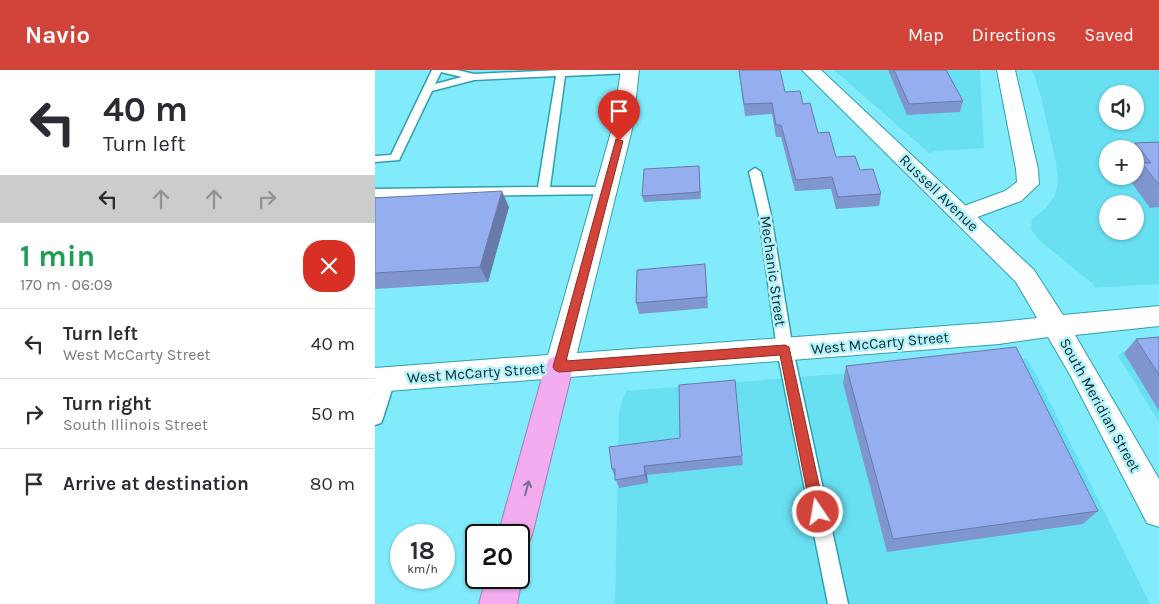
<!DOCTYPE html>
<html lang="en">
<head>
<meta charset="utf-8">
<style>
  body { margin:0; font-family:Karla,sans-serif; background:#f2f2f3; color:#2b2b33; height:100vh; display:flex; flex-direction:column; font-size:19px; white-space:nowrap }
  * { box-sizing:border-box; margin:0 }
  p { font-size:16px; color:#7c7c81 }
  .icon { flex:none; width:28px; height:28px; fill:none; stroke:currentColor; stroke-width:2; stroke-linecap:round; stroke-linejoin:round }
  .map { position:relative; flex:1; overflow:hidden }
  .sheet { display:flex; flex-direction:column; background:#fff; width:375px }
  .sheet>* { flex:none }
  .banner { background:#fff; color:#2b2b33; overflow:hidden }
  .fabs { position:absolute; left:724px; top:15px; display:grid; gap:10px }
  .fabs a { display:grid; place-items:center; width:45px; height:45px; border-radius:50%; background:#fff; box-shadow:0 1px 4px #0004; font-size:25px }
  .speed { position:absolute; left:15px; top:454px; display:flex; gap:10px; font-size:25px; font-weight:700; text-align:center }
  .speed>* { display:grid; place-content:center; width:65px; height:65px; border-radius:50%; background:#fff; box-shadow:0 1px 4px #0004; line-height:1 }
  .speed small { font-size:12px; font-weight:400 }
  .speed .limit { border:2px solid #111; border-radius:8px; background:#fff; color:#111 }
  .pin { position:absolute; display:grid; place-items:center; width:42px; height:42px; color:#fff; margin:-51px -21px; border-radius:50% 50% 50% 0; rotate:-45deg; box-shadow:0 0 5px #0007 }
  .pin .icon { rotate:45deg }
  .me { position:absolute; width:55px; margin:-28px; rotate:348deg; stroke-linejoin:round; filter:drop-shadow(0 0 4px #0008) }
  .turn { display:flex; align-items:center; gap:18px; height:105px; padding:0 20px; font-size:22px }
  .turn .icon { width:65px; height:65px; stroke-width:2.5 }
  .turn b { display:block; font-size:35px; line-height:42px }
  .lanes { display:flex; align-items:center; height:48px; padding:0 20px; background:#0003; justify-content:center; gap:25px; direction:ltr }
  .lanes .off { opacity:.35 }
  .round { display:grid; place-items:center; flex:none; width:52px; height:52px; border-radius:20px; background:#f2f2f3 }
  .summary { display:flex; align-items:center; justify-content:space-between; height:85px; padding:0 20px }
  h1 { font-size:30px; font-weight:700; line-height:38px; color:#1e9e55 }
  ul { padding:0; list-style:none }
  li { display:flex; align-items:center; gap:15px; height:70px; padding:0 20px; border-top:1px solid #e1e1e2 }
  li div { flex:1 }
  li b { display:block; font-size:19px }
  li em { font-style:normal }
  header { display:flex; align-items:center; gap:30px; box-sizing:border-box; height:70px; padding:0 25px; background:#d24439; color:#fff }
  header strong { font-size:24px }
  nav { display:flex; gap:28px; margin-inline-start:auto; font-size:18px }
  main { display:flex; flex:1; min-height:0 }
  .map>svg:first-child { display:block }
</style>
</head>
<body>
<header>
<strong>Navio</strong>
<nav><a>Map</a><a>Directions</a><a>Saved</a></nav>
</header>
<main>
<section class="sheet">
<div class="banner">
<div class="turn"><svg class="icon" aria-label="left" viewBox="0 0 24 24"><path d="M17 20v-9H6M10 6l-5 5 5 5"/></svg><div><b>40 m</b>Turn left</div></div>
<div class="lanes"><svg class="icon" aria-label="left" viewBox="0 0 24 24"><path d="M17 20v-9H6M10 6l-5 5 5 5"/></svg><svg class="icon off" aria-label="ahead" viewBox="0 0 24 24"><path d="M12 20V5M6 11l6-6 6 6"/></svg><svg class="icon off" aria-label="ahead" viewBox="0 0 24 24"><path d="M12 20V5M6 11l6-6 6 6"/></svg><svg class="icon off" aria-label="right" viewBox="0 0 24 24"><path d="M7 20v-9h11M14 6l5 5-5 5"/></svg></div>
</div>
<div class="summary"><div><h1>1 min</h1><p>170 m · 06:09</p></div><a class="round" style="background:#d93025;color:#fff"><svg class="icon" aria-label="close" viewBox="0 0 24 24"><path d="M6 6l12 12M18 6L6 18"/></svg></a></div>
<ul>
<li><svg class="icon" aria-label="left" viewBox="0 0 24 24"><path d="M17 20v-9H6M10 6l-5 5 5 5"/></svg><div><b>Turn left</b><p>West McCarty Street</p></div><em>40 m</em></li>
<li><svg class="icon" aria-label="right" viewBox="0 0 24 24"><path d="M7 20v-9h11M14 6l5 5-5 5"/></svg><div><b>Turn right</b><p>South Illinois Street</p></div><em>50 m</em></li>
<li><svg class="icon" aria-label="arrive" viewBox="0 0 24 24"><path d="M6 21V4h12l-3 4 3 4H6"/></svg><div><b>Arrive at destination</b></div><em>80 m</em></li>
</ul>
</section>
<div class="map">
<svg width="784" height="534" viewBox="0 0 784 534">
  <rect width="100%" height="100%" fill="#81ebfb"/>
  <path fill="#68e0f2" fill-rule="evenodd" d="M459,0h146l4,78 -49,3 -6,2z
    M656,0h128v214l-64,4 -2,-4 -53,-43 -9,-12 1,-10 13,-10 10,-13 3,-14 -2,-19 -15,-66 -7,-23zM732,24h28v27h-28zM732,79h28v27h-28zM732,134h28v27h-28z
    M784,279v73l-41,-66 5,-4z
    M651,289l9,13 115,232h-535l4,-193 7,-20z"/>
  <g fill="none" stroke-linecap="round" stroke-linejoin="round">
    <defs>
      <path id="lane" d="M57,0h25l17,4 87,-4h74l-5,3 -65,3 -15,111h55l4,1 2,3 -2,3 -234,3v-8l163,-2 18,-111 -82,4 -42,11 -33,69 -24,2v-6l16,-1zM66,2l21,5 -27,7z
        M380,98l6,4 10,43 22,135 55,254h-20l-51,-254 -18,-135 -10,-43z
        M12,303l6,2 2,5 -12,38 -2,5 -6,2v-32l6,-18z"/>
      <path id="street" d="M622,0h18l23,99 1,15 -18,17 -60,22 -8,-3 -4,-5 4,-5 52,-19 12,-9 -1,-13z"/>
      <path id="secondary" d="M246,0h18l-6,55 -56,228 422,-31 38,-4 -21,-36 -214,-212h19l213,200 29,45 96,-9v20l-84,9 84,144v48l-12,-4 -78,-150 -21,-36 -49,7 -624,48v-24l173,-13 65,-230z"/>
      <path id="highway" d="M184,285l10,4 4,8 -41,168 -5,12 -8,4v-16h-21l47,-168 4,-8z
        M144,500l3,8 -5,26h-38l7,-26h33z"/>
    </defs>
    <use href="#lane" stroke="#2ea0b0" stroke-width="3"/>
    <use href="#street" stroke="#2ea0b0" stroke-width="2"/>
    <use href="#secondary" stroke="#2ea0b0" stroke-width="2"/>
    <use href="#highway" stroke="#9e81af" stroke-width="2"/>
    <use href="#lane" fill="#fff" fill-rule="evenodd"/>
    <use href="#street" fill="#fff" fill-rule="evenodd"/>
    <use href="#secondary" fill="#fff" fill-rule="evenodd"/>
    <use href="#highway" fill="#f3acef" fill-rule="evenodd"/>
  </g>
  <path fill="#8096ce" d="M364,0l46,22 18,12 15,29 18,24 24,13 21,24 -2,12 -43,3 -5,-20 -36,2 -14,-54h-5l-4,-23 -27,2 -5,-36z
    M513,0h58l17,31 -3,11 -53,3z
    M784,72v65l-9,1 -19,-26 3,-6h1v-27h-3l3,-6z
    M324,96l2,33 -57,3 -2,-6z
    M0,128l134,9 -21,75 -113,7z
    M331,206l2,32 -69,6 -3,-11z
    M784,267v74l-35,-58 12,-14z
    M471,296l252,145 -15,13 -196,28 -44,-169z
    M360,310l8,85 -96,10 1,8 -29,5 -7,-19 68,-31z"/>
  <path fill="#687aa8" d="M127,121l7,16 -21,75 -8,-15z
    M269,396l3,9 1,8 -3,-8z"/>
  <path fill="#95aef0" stroke="#687aa8" d="M364,0h41l5,22 15,-1 3,13 7,-1 8,30 11,-1 7,25 19,-1 5,14 13,-1 8,25 -43,3 -6,-20 -36,3 -15,-55h-5l-4,-22 -28,1z
    M519,0h52l17,31 -54,3z
    M784,72v43l-17,-22h9l-16,-20z
    M324,96l1,26 -58,4 2,-27z
    M127,121l-22,76 -105,6v-75z
    M330,194l2,33 -71,6 1,-33z
    M784,267v38l-23,-36z
    M641,277l82,164 -205,28 -47,-173z
    M360,310l7,76 -98,10 1,9 -30,5v-11h-3l-3,-22 71,-9 -1,-53z"/>
  <defs><path id="oneway-shaft" d="M-6 0H5M1.5-3L5.5 0L1.5 3" fill="none" stroke-width="1.6" stroke-linecap="round" stroke-linejoin="round" transform="scale(1.25)"/></defs>
  <use stroke="#7a6e93" href="#oneway-shaft" transform="translate(152 418) rotate(-75)"/>
  <path fill="#d24439" stroke="#882c25" d="M241,69l7,2 -57,220 219,-16 4,2 36,165 -2,4 -5,2 -5,-2 -2,-4 -31,-157 -221,17 -4,-2 -2,-3z"/>
  <g text-anchor="middle" dominant-baseline="central" stroke-width="5" stroke-linejoin="round" paint-order="stroke">
    <g font-size="15" fill="#003037" stroke="#b7f1fa">
      <text transform="translate(564 123) rotate(44)">Russell Avenue</text>
      <text transform="translate(398 201) rotate(82)">Mechanic Street</text>
      <text transform="translate(505 273) rotate(-5)">West McCarty Street</text>
      <text transform="translate(101 303) rotate(-4)">West McCarty Street</text>
      <text transform="translate(725 335) rotate(61)">South Meridian Street</text>
    </g>
  </g>
</svg>
<div class="fabs">
<a><svg class="icon" aria-label="sound" viewBox="0 0 24 24"><path d="M4 9h4l5-4v14l-5-4H4zM17 9q2 3 0 6"/></svg></a>
<a>+</a>
<a>−</a>
</div>
<div class="speed"><div>18<small>km/h</small></div><div class="limit">20</div></div>
<div class="pin" style="left:244px;top:71px;background:#d93025"><svg class="icon" aria-label="arrive" viewBox="0 0 24 24"><path d="M6 21V4h12l-3 4 3 4H6"/></svg></div>
<svg class="me" style="left:443px;top:442px" viewBox="-20 -20 40 40"><circle r="17" fill="#d24439" stroke="#fff" stroke-width="3"/><path d="M0-11L8 9 0 5-8 9z" fill="#fff"/></svg>
</div>
</main>
</body>
</html>
